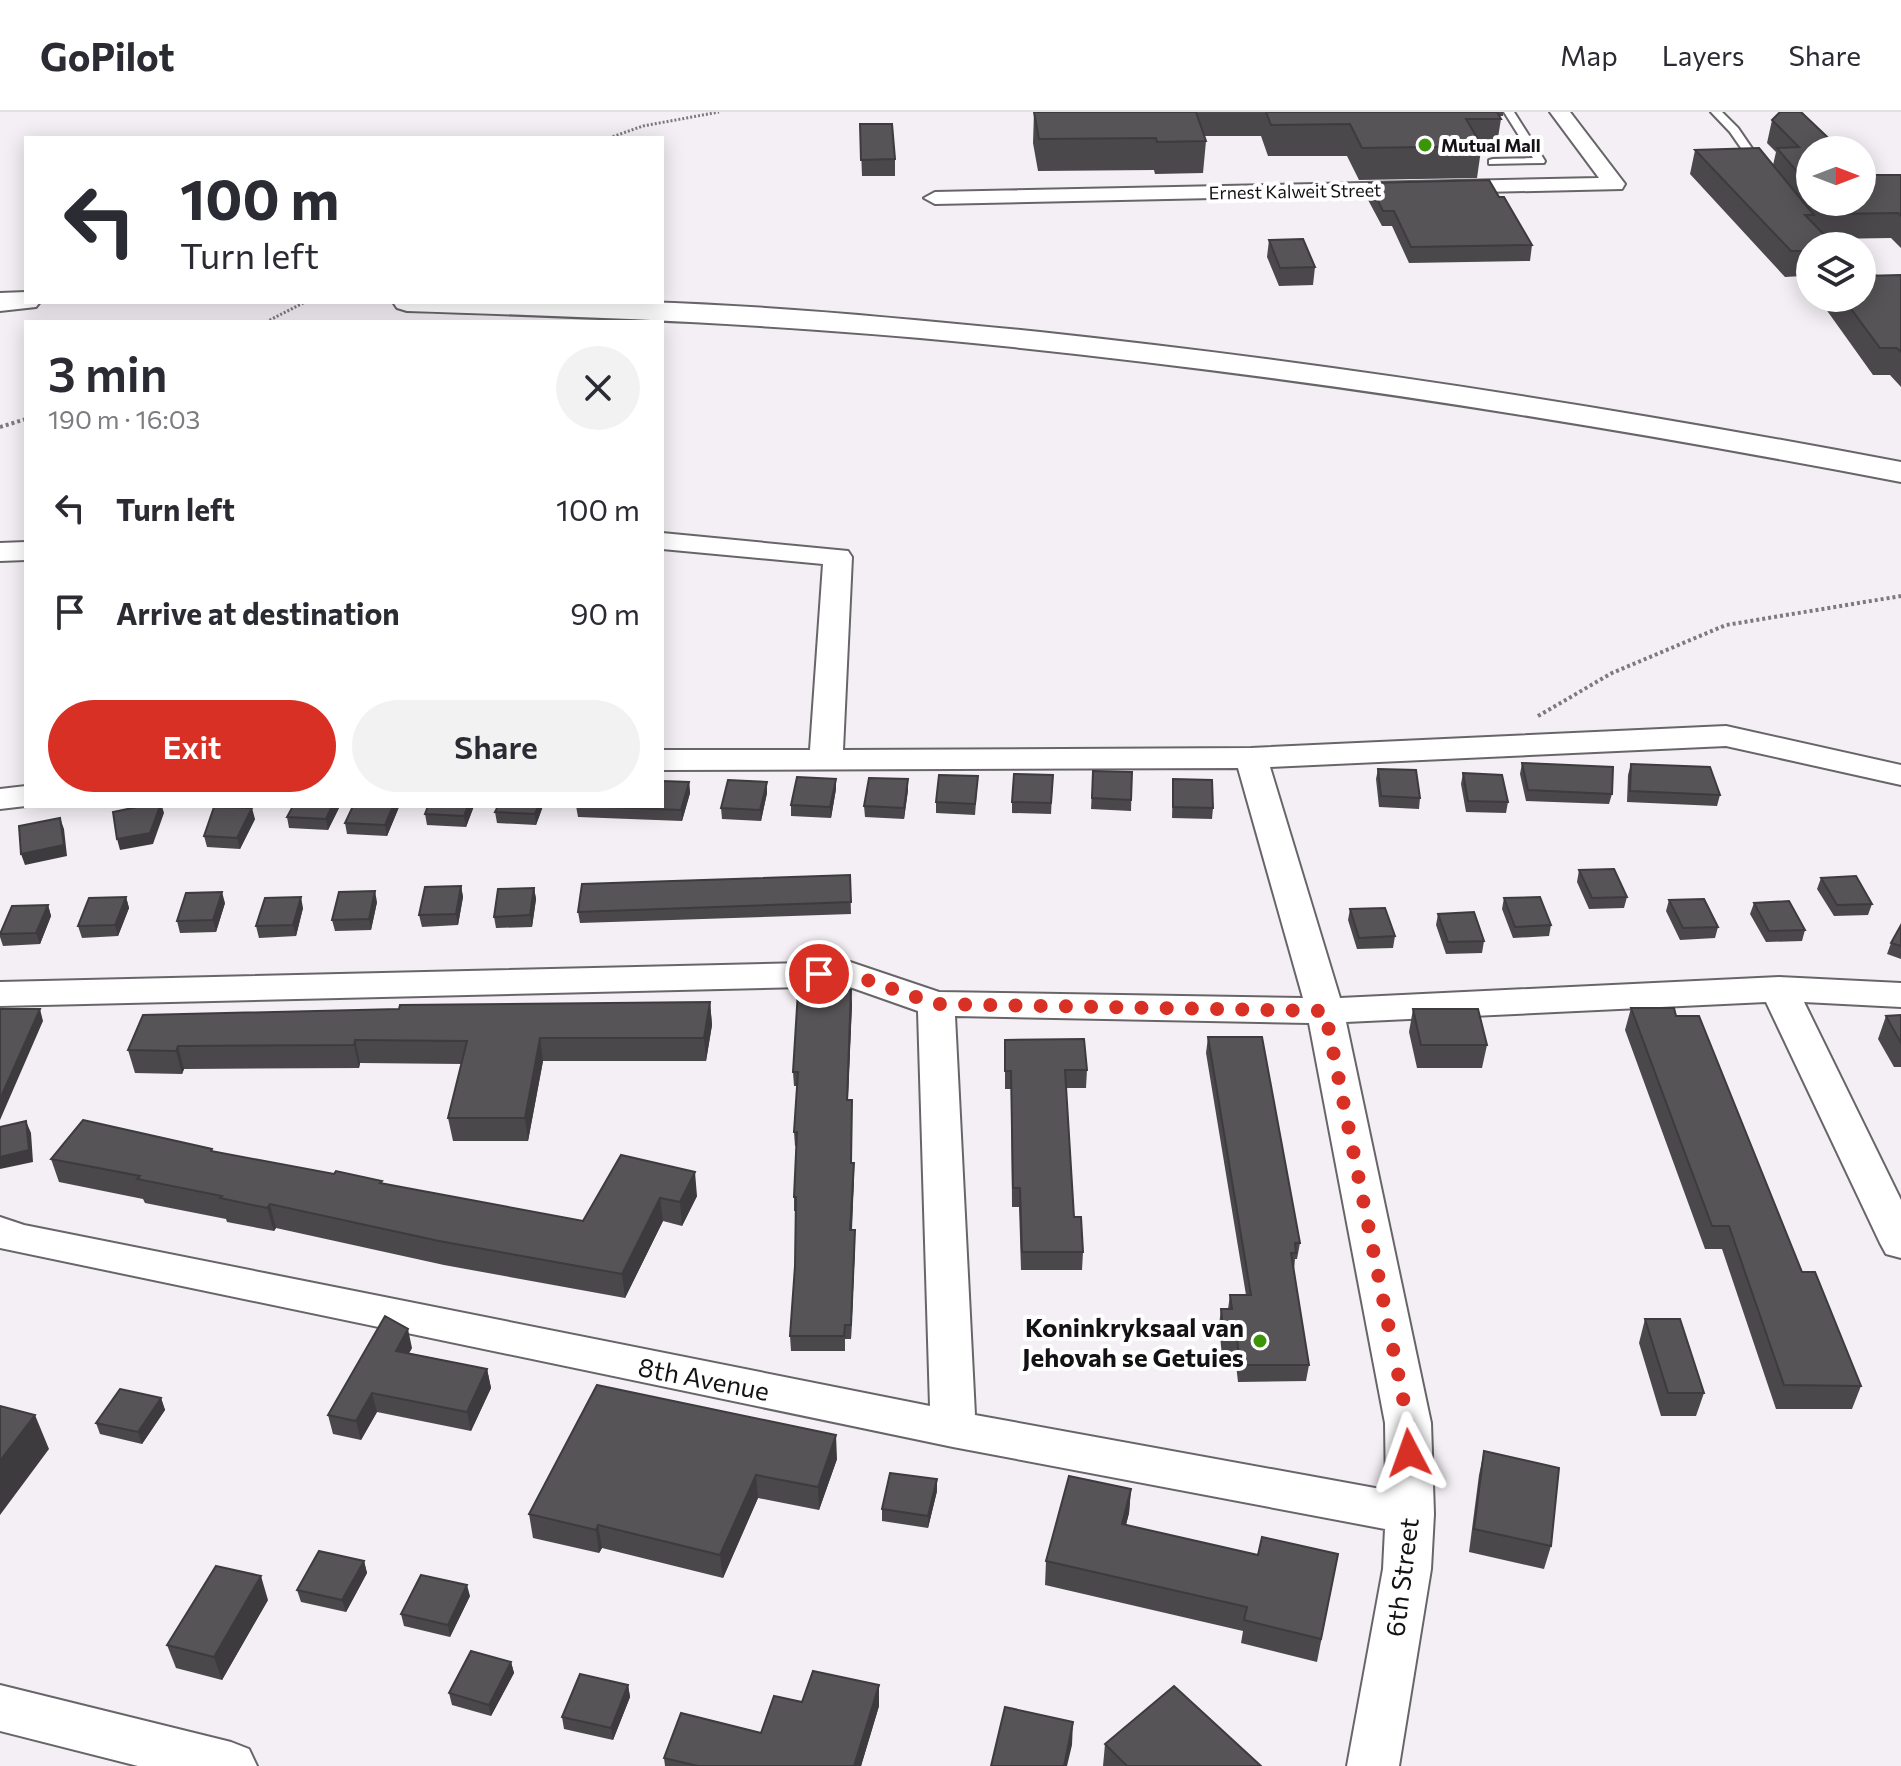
<!DOCTYPE html>
<html lang="en">
<head>
<meta charset="utf-8">
<style>
  body { margin:0; font-family:Commissioner,sans-serif; background:#f2f2f3; color:#2b2b33; height:100vh; display:flex; flex-direction:column; font-size:30px; white-space:nowrap }
  * { box-sizing:border-box; margin:0 }
  p { font-size:26px; color:#7c7c81 }
  .icon { flex:none; width:44px; height:44px; fill:none; stroke:currentColor; stroke-width:2; stroke-linecap:round; stroke-linejoin:round }
  .map { position:relative; flex:1; overflow:hidden }
  .details { position:absolute; left:24px; top:208px; width:640px; height:488px; display:flex; flex-direction:column; background:#fff; border-radius:0px; box-shadow:0 4px 20px #0003 }
  .details>* { flex:none }
  .guide { position:absolute; left:24px; top:24px; width:640px; height:168px; border-radius:0px; box-shadow:0 4px 20px #0003; background:#fff; color:#2b2b33; overflow:hidden }
  .needle { width:52px; rotate:90deg }
  .buttons { position:absolute; left:1796px; top:24px; display:grid; gap:16px }
  .buttons a { display:grid; place-items:center; width:80px; height:80px; border-radius:50%; background:#fff; box-shadow:0 4px 20px #0003; font-size:40px }
  .pin { position:absolute; display:grid; place-items:center; width:68px; height:68px; color:#fff; margin:-34px; border:4px solid #fff; border-radius:50%; box-shadow:0 2px 8px #0007 }
  .me { position:absolute; width:88px; margin:-44px; rotate:356deg; stroke-linejoin:round; filter:drop-shadow(0 0 6px #0008) }
  .turn { display:flex; align-items:center; gap:28px; height:168px; padding:0 24px; font-size:36px }
  .turn .icon { width:104px; height:104px; stroke-width:2.5 }
  .turn b { display:block; font-size:56px; line-height:68px }
  .round { display:grid; place-items:center; flex:none; width:84px; height:84px; border-radius:42px; background:#f2f2f3 }
  .overview { display:flex; align-items:center; justify-content:space-between; height:136px; padding:0 24px }
  h1 { font-size:48px; font-weight:600; line-height:60px }
  .action { display:flex; gap:16px; margin-top:auto; padding:16px 24px }
  .action a { flex:1; height:92px; border-radius:48px; background:#d93025; color:#fff; font-size:32px; font-weight:600; line-height:92px; text-align:center }
  .action a+a { background:#f2f2f3; color:#2b2b33 }
  ul { padding:0; list-style:none }
  li { display:flex; align-items:center; gap:24px; height:104px; padding:0 24px }
  li div { flex:1 }
  li b { display:block; font-size:30px }
  li em { font-style:normal }
  header { display:flex; align-items:center; gap:48px; box-sizing:border-box; height:112px; padding:0 40px; background:#fff; border-bottom:2px solid #e1e1e2 }
  header strong { font-size:38px }
  nav { display:flex; gap:44px; margin-inline-start:auto; font-size:28px }
  .map>svg:first-child { display:block }
</style>
</head>
<body>
<header>
<strong>GoPilot</strong>
<nav><a>Map</a><a>Layers</a><a>Share</a></nav>
</header>
<div class="map">
<svg width="1901" height="1654" viewBox="0 0 1901 1654">
  <rect width="100%" height="100%" fill="#f3eff4"/>
  <g fill="none" stroke-linecap="round" stroke-linejoin="round">
    <defs>
      <path id="lane" d="M1504,0h10l31,49 -1,2 -55,1v-4l4,-1 40,-1z
        M1711,0h11l16,16 26,38 -1,2h-8l-25,-36z
        M1862,158l39,18v8l-39,-19z"/>
      <path id="street" d="M1550,0h20l55,72 -3,5 -687,15 -11,-6 11,-6 664,-14z
        M662,421l186,18 4,6 -9,193 408,-2 475,-22 175,39v20l-175,-39 -456,21 70,231 439,-21 122,6v24l-97,-5 97,198v58l-15,-4 -6,-11 -114,-241 -420,20 85,401 3,91 -3,55 -32,197h-52l36,-197 2,-40 -432,-82 -953,-199v-31l24,8 906,181 -12,-395 -71,-25 -847,20v-24l850,-20 89,30 364,6 -65,-230 -576,2v-20h148l13,-186 -161,-15zM955,904l354,7 76,400 1,67 -411,-75z
        M26,430v18l-26,1v-18z
        M26,674v20l-26,3v-20z
        M0,1573l231,57 18,7 8,17h-119l-138,-35z"/>
      <path id="highway" d="M26,180v10h14l-4,5 -36,4v-18z
        M393,190c83,0 168,-2 252,0 132,4 264,17 395,30 290,31 575,76 861,130v20c-308,-59 -616,-108 -928,-139 -188,-19 -377,-26 -566,-32l-10,-3z"/>
    </defs>
    <use href="#lane" stroke="#686569" stroke-width="4"/>
    <use href="#street" stroke="#686569" stroke-width="4"/>
    <use href="#highway" stroke="#686569" stroke-width="4"/>
    <path stroke="#7d7a7e" stroke-width="3" stroke-dasharray="2 2" stroke-linecap="butt" d="M609,26l34,-12 76,-14
      M266,210l39,-20"/>
    <path stroke="#7d7a7e" stroke-width="4" stroke-dasharray="3 3" stroke-linecap="butt" d="M0,315l26,-8
      M1538,604l74,-43 114,-48 175,-29"/>
    <use href="#lane" fill="#fff" fill-rule="evenodd"/>
    <use href="#street" fill="#fff" fill-rule="evenodd"/>
    <use href="#highway" fill="#fff" fill-rule="evenodd"/>
  </g>
  <path fill="#4b484c" d="M1034,0h469v4h-4l2,3 -5,31h-15l-4,28 -118,2 -12,-24h-79l-7,-20h-57l2,5 -3,32 -48,1 -1,-4 -116,1 -5,-28z
    M1772,8l38,30v52h52l4,-27h35v73l-10,-10 -63,1 -18,7v42l-8,-12 -17,1 -95,-103 5,-24 78,15 3,-13 -9,-9z
    M860,12l35,35v17h-33z
    M1369,71l130,14 33,48 -2,16 -121,2 -17,-37h-10l-15,-28z
    M1269,128l46,27 -2,18 -34,1 -12,-29z
    M1901,163v112l-11,-12h-17l-55,-77h44l1,-22z
    M1522,651l90,31 -3,10 -83,-3 -6,-27z
    M1631,652l89,31 -3,11 -90,-4 1,-27z
    M1378,657l42,29 -1,11 -40,-2 -3,-28z
    M1093,659l39,1 -1,39 -40,-2z
    M1463,661l45,29 -2,11 -40,-1 -5,-28z
    M1053,663l-2,39 -39,-1v-11z
    M978,664l-3,39 -39,-2v-11z
    M1173,667l40,29 -1,11 -40,-1z
    M689,670l1,11 -8,28 -104,-4 -2,-11z
    M836,677l-5,29 -40,-2v-11z
    M908,678l-4,29 -39,-2 -1,-11z
    M767,681l-6,28 -39,-2 -1,-11z
    M340,694l-12,24 -39,-2 -2,-11z
    M474,694l-8,21 -39,-2 -2,-11z
    M543,694l-7,19 -39,-2 -2,-11z
    M399,695l-12,29 -40,-2 -2,-11z
    M255,707l-15,30 -33,-2 -3,-11z
    M1579,758l48,27 -3,11 -35,1 -12,-27z
    M850,763l1,39 -271,9 -2,-11z
    M1821,766l51,26 -4,11 -34,1 -17,-27z
    M461,774l2,11 -5,28 -36,2 -3,-12z
    M534,776l2,11 -4,28 -36,1 -2,-11z
    M126,785l3,11 -11,28 -36,2 -4,-12z
    M1504,786l47,27 -2,11 -36,2 -11,-29z
    M1669,788l49,27 -3,11 -35,2 -14,-29z
    M377,790l-6,28 -36,1 -3,-11z
    M225,791l-9,29 -36,1 -3,-12z
    M1754,791l51,27 -3,11 -36,1 -16,-28z
    M48,793l3,11 -11,28 -37,2 -3,-9v-5z
    M303,796l-7,28 -37,2 -3,-12z
    M1350,797l45,27 -2,12 -36,1 -9,-29z
    M1438,802l46,27 -2,12 -36,1 -10,-29z
    M1901,813v34l-14,-5 4,-11z
    M710,890l2,23 -6,36h-163l-15,80h-75l-5,-23 14,-54 -102,-1 -1,5 -175,1 -2,5 -47,-1 -7,-23z
    M852,892l-4,96h4v63h2v14l-2,53 3,15 -4,94h-6v12h-54l-1,-15 5,-70 1,-55h-2v-14l2,-51h-1l-1,-14 3,-46h-3l-1,-14z
    M1631,896l45,8 126,256 59,114 -9,23h-76l-54,-160h-17l-80,-219z
    M1413,897l74,36 -5,23h-65l-8,-36z
    M1901,903v52h-7l-16,-28 8,-23z
    M1208,925l92,206 -3,16h-2l-1,11 15,95 -3,16 -68,1 -3,-26h-13l-3,-31 2,-16h7l2,-14h16l-40,-242z
    M1005,928l82,30 -1,18h-20l8,129 9,35 -1,18h-61l-2,-63h-7l-1,-118h-6z
    M213,1040l370,69 38,-66 76,41 -15,30 -19,-5 -38,77 -181,-33 -168,-37 -2,3 -47,-9 -1,-3 -81,-16 -2,-4 -84,-17 -8,-23z
    M1645,1207l59,74 -8,23h-35l-22,-73z
    M412,1236l-3,5 78,16 4,19 -20,43 -94,-19 -16,28 -28,-6 -5,-19z
    M161,1286l4,12 -23,34 -42,-10 -4,-11z
    M1484,1339l67,95 -7,23 -75,-17 10,-77z
    M837,1347l-18,51 -61,-12 -35,80 -121,-30 -3,5 -66,-15 -4,-24z
    M1131,1377l-2,24 -3,12 132,30 80,-1 -21,108 -76,-19 2,-12 -198,-46 1,-24z
    M937,1379l-9,37 -46,-7v-12z
    M364,1449l3,12 -21,39 -45,-10 -4,-12z
    M470,1484l-20,41 -46,-11 -3,-12z
    M268,1488l-46,80 -46,-12 -9,-23z
    M511,1550l3,11 -23,43 -39,-11 -3,-12z
    M628,1573l2,12 -17,43 -49,-11 -2,-12z
    M802,1590l77,4 -18,60h-196l-1,-8 97,-25z
    M1105,1632l156,22h-158z"/>
  <path fill="#3d3b3e" d="M836,667v10l-5,29 -1,-11z
    M908,667v11l-4,29v-11z
    M689,670l1,11 -8,28 -1,-11z
    M767,670v11l-6,28 -1,-11z
    M160,694h2l2,7 -11,31 -33,6 -3,-11z
    M332,694h8l-12,24 -2,-11z
    M393,694h6v1l-12,29 -2,-11z
    M468,694h6l-8,21 -2,-11z
    M538,694h5l-7,19 -1,-11z
    M252,696l3,11 -15,30 -3,-11z
    M60,706l4,11 3,27 -42,9 -4,-11z
    M461,774l2,11 -5,28 -2,-11z
    M534,776l2,11 -4,28 -2,-12z
    M375,779l2,11 -6,28 -2,-11z
    M222,780l3,11 -9,29 -3,-12z
    M126,785l3,11 -11,28 -3,-11z
    M301,785l2,11 -7,28 -3,-11z
    M48,793l3,11 -11,28 -4,-11z
    M851,878l1,14 -5,110v-14z
    M710,890l2,23 -6,36 -2,-23z
    M40,897l3,12 -43,99v-21z
    M540,926l3,23 -15,80 -3,-23z
    M355,928l5,23 -1,5 -5,-23z
    M178,934l6,23 -2,5 -6,-23z
    M26,1009l5,12 2,29 -33,7v-12z
    M854,1051v14l-3,68 -1,-15z
    M695,1060l2,24 -15,30 -2,-24z
    M660,1086l3,23 -38,77 -3,-24z
    M270,1092l6,24 -2,3 -7,-23z
    M855,1118v15l-4,94v-14z
    M408,1217l4,19 -12,21 -4,-18z
    M487,1257l4,19 -20,43 -4,-19z
    M372,1281l5,19 -16,28 -5,-19z
    M161,1286l4,12 -23,34 -4,-12z
    M35,1303l14,34 -49,66v-54z
    M836,1323l1,24 -18,51 -1,-23z
    M756,1363l2,23 -35,80 -3,-23z
    M937,1367v12l-9,37v-12z
    M1131,1377l-2,24 -9,34 2,-23z
    M598,1413l4,23 -3,5 -3,-23z
    M364,1449l3,12 -21,39 -4,-12z
    M261,1464l7,24 -46,80 -8,-23z
    M467,1473l3,11 -20,41 -2,-12z
    M511,1550l3,11 -23,43 -2,-11z
    M628,1573l2,12 -17,43 -2,-12z
    M879,1573v21l-18,60h-7z
    M1073,1610l-1,23 -5,21h-3z"/>
  <path fill="#575458" stroke="#3d3b3e" stroke-width="2" d="M1034,0h162l10,29 -49,1 -1,-4 -117,1z
    M1266,0h231l4,7h-35l16,27 -120,2 -12,-24 -79,1z
    M1780,0h21l40,38h-31v37l-33,-39 22,-1 -27,-27z
    M860,12h32l3,35 -34,1z
    M1759,36l55,67h-9l30,31h-25v7l-2,-2h-17l-96,-101z
    M1862,59l4,4h35v41l-3,-3 -64,1 -11,-12h39z
    M1489,68l10,17h5l28,48 -121,2 -17,-36h-11l-14,-28z
    M1303,127l12,28 -35,1 -11,-28z
    M1862,163l1,1 38,-1v77l-4,-4h-17l-37,-50h19z
    M1522,651l91,4 -1,27 -84,-4z
    M1631,652l79,3 10,28 -90,-4z
    M1378,657l38,1 4,28 -39,-2z
    M1093,659l39,1 -1,28 -39,-2z
    M1463,661l39,2 6,27 -40,-1z
    M1014,662l39,1 -2,28 -39,-1z
    M939,663l39,1 -3,28 -39,-2z
    M797,665l39,2 -6,28 -39,-2z
    M869,666l39,1 -4,29 -40,-2z
    M1173,667l39,1 1,28 -40,-1z
    M728,668l39,2 -7,28 -39,-2z
    M662,669l27,1 -8,28 -99,-4h80z
    M142,694h18l-10,27 -33,6 -4,-27z
    M293,694h39l-6,13 -39,-2z
    M353,694h40l-8,19 -40,-2z
    M428,694h40l-4,10 -39,-2z
    M498,694h40l-3,8 -40,-2z
    M214,695l38,1 -15,30 -33,-2z
    M60,706l4,27 -43,9 -2,-28z
    M1614,757l13,28 -35,1 -13,-28z
    M850,763l1,27 -273,10 4,-28z
    M1856,764l16,28 -35,1 -16,-27z
    M461,774l-5,28 -37,1 6,-28z
    M534,776l-4,27 -36,2 4,-28z
    M375,779l-6,28 -37,1 7,-28z
    M222,780l-9,28 -36,1 9,-28z
    M126,785l-11,28 -37,1 11,-28z
    M301,785l-8,28 -37,1 9,-28z
    M1540,785l11,28 -36,2 -11,-29z
    M1704,787l14,28 -35,1 -14,-28z
    M1789,789l16,29 -36,1 -15,-28z
    M48,793l-12,28 -36,1 12,-28z
    M1385,796l10,28 -36,2 -9,-29z
    M1474,800l10,29 -36,1 -10,-28z
    M1901,813v21l-10,-3z
    M851,878l-4,110h5l-1,63h3l-4,67h5l-4,95h-6l-1,11h-54l5,-70 1,-69h-2l3,-65h-3l4,-60h-5l5,-81z
    M710,890l-6,36h-164l-15,80h-77l19,-77 -112,-1 -1,5 -176,1 -2,5 -48,-1 15,-35 256,-6 1,-4z
    M1631,896h43l2,8h23l103,256h13l46,114 -77,-1 -55,-159h-17z
    M0,897h40l-40,90z
    M1413,897h65l9,36h-66z
    M1901,903v28l-15,-27z
    M1208,925h54l38,206h-5l1,10h-5l18,112h-69l-3,-26h-13l-3,-30h11l-2,-14h21z
    M1084,927l3,31h-22l9,147h7l2,35h-61l-2,-64h-7l-2,-117h-6v-31z
    M83,1008l129,29 -1,2 123,23 2,-3 46,10 -2,2 203,38 38,-66 74,17 -15,30 -20,-4 -38,76 -183,-33 -169,-37 -3,4 -47,-10 2,-2 -85,-17 3,-3 -89,-17z
    M26,1009l3,29 -29,7v-30z
    M385,1204l23,13 -12,22 91,18 -20,43 -95,-19 -16,28 -28,-6z
    M1645,1207h35l24,74h-36z
    M597,1273l239,50 -18,52 -62,-12 -36,80 -122,-30 -2,5 -67,-16z
    M120,1277l41,9 -23,34 -42,-9z
    M0,1294l35,9 -35,46z
    M1484,1339l75,17 -8,78 -77,-17z
    M890,1361l47,6 -9,37 -46,-7z
    M1069,1364l62,13 -9,35 136,31 4,-18 76,17 -17,85 -77,-19 3,-13 -201,-46z
    M319,1439l45,10 -22,39 -45,-10z
    M216,1454l45,10 -47,81 -47,-12z
    M421,1463l46,10 -19,40 -47,-11z
    M471,1539l40,11 -22,43 -40,-12z
    M813,1559l66,14 -25,81h-156l-34,-8 17,-45 80,20 13,-37 28,6z
    M580,1562l48,11 -17,43 -49,-11z
    M1174,1574l87,80h-134l-22,-22z
    M1005,1595l68,15 -9,44h-73z"/>
  <g fill="none" stroke-linecap="round" stroke-linejoin="round">
    <path stroke="#d93025" stroke-width="14" stroke-dasharray="0 25.2" d="M819,862h31l86,30 389,7 83,412 1,30"/>
  </g>
  <g fill="#3c9409" stroke="#fff" stroke-width="3">
    <circle cx="1425" cy="33" r="8"/>
    <circle cx="1260" cy="1229" r="8"/>
  </g>
  <g text-anchor="middle" dominant-baseline="central" stroke-width="8" stroke-linejoin="round" paint-order="stroke">
    <g font-size="18" font-weight="bold" fill="#141214" stroke="#fff" text-anchor="start">
      <text x="1441" y="33">Mutual Mall</text>
    </g>
    <g font-size="18" fill="#141214" stroke="#fff">
      <text transform="translate(1295 79) rotate(-1)">Ernest Kalweit Street</text>
    </g>
    <g font-size="26" font-weight="bold" fill="#141214" stroke="#fff" text-anchor="end">
      <text x="1244" y="1214">Koninkryksaal van<tspan x="1244" dy="30">Jehovah se Getuies</tspan></text>
    </g>
    <g font-size="26" fill="#141214" stroke="#fff">
      <text transform="translate(704 1266) rotate(11)">8th Avenue</text>
      <text transform="translate(1401 1465) rotate(-83)">6th Street</text>
    </g>
  </g>
</svg>
<div class="buttons">
<a><svg class="needle" viewBox="-14 -14 28 28"><path d="M0-13l5 13h-10z" fill="#e53935"/><path d="M0 13l5-13h-10z" fill="#7c7c81"/></svg></a>
<a><svg class="icon" aria-label="layers" viewBox="0 0 24 24"><path d="M12 4l9 5-9 5-9-5zM3 14l9 5 9-5"/></svg></a>
</div>
<div class="pin" style="left:819px;top:862px;background:#d93025"><svg class="icon" aria-label="arrive" viewBox="0 0 24 24"><path d="M6 21V4h12l-3 4 3 4H6"/></svg></div>
<svg class="me" style="left:1409px;top:1341px" viewBox="-20 -20 40 40"><path d="M0-17L14 15 0 8-14 15z" fill="#d93025" stroke="#fff" stroke-width="4"/></svg>
<div class="guide">
<div class="turn"><svg class="icon" aria-label="left" viewBox="0 0 24 24"><path d="M17 20v-9H6M10 6l-5 5 5 5"/></svg><div><b>100 m</b>Turn left</div></div>
</div>
<section class="details">
<div class="overview"><div><h1>3 min</h1><p>190 m · 16:03</p></div><a class="round"><svg class="icon" aria-label="close" viewBox="0 0 24 24"><path d="M6 6l12 12M18 6L6 18"/></svg></a></div>
<ul>
<li><svg class="icon" aria-label="left" viewBox="0 0 24 24"><path d="M17 20v-9H6M10 6l-5 5 5 5"/></svg><div><b>Turn left</b></div><em>100 m</em></li>
<li><svg class="icon" aria-label="arrive" viewBox="0 0 24 24"><path d="M6 21V4h12l-3 4 3 4H6"/></svg><div><b>Arrive at destination</b></div><em>90 m</em></li>
</ul>
<div class="action"><a>Exit</a><a>Share</a></div>
</section>
</div>
</body>
</html>
